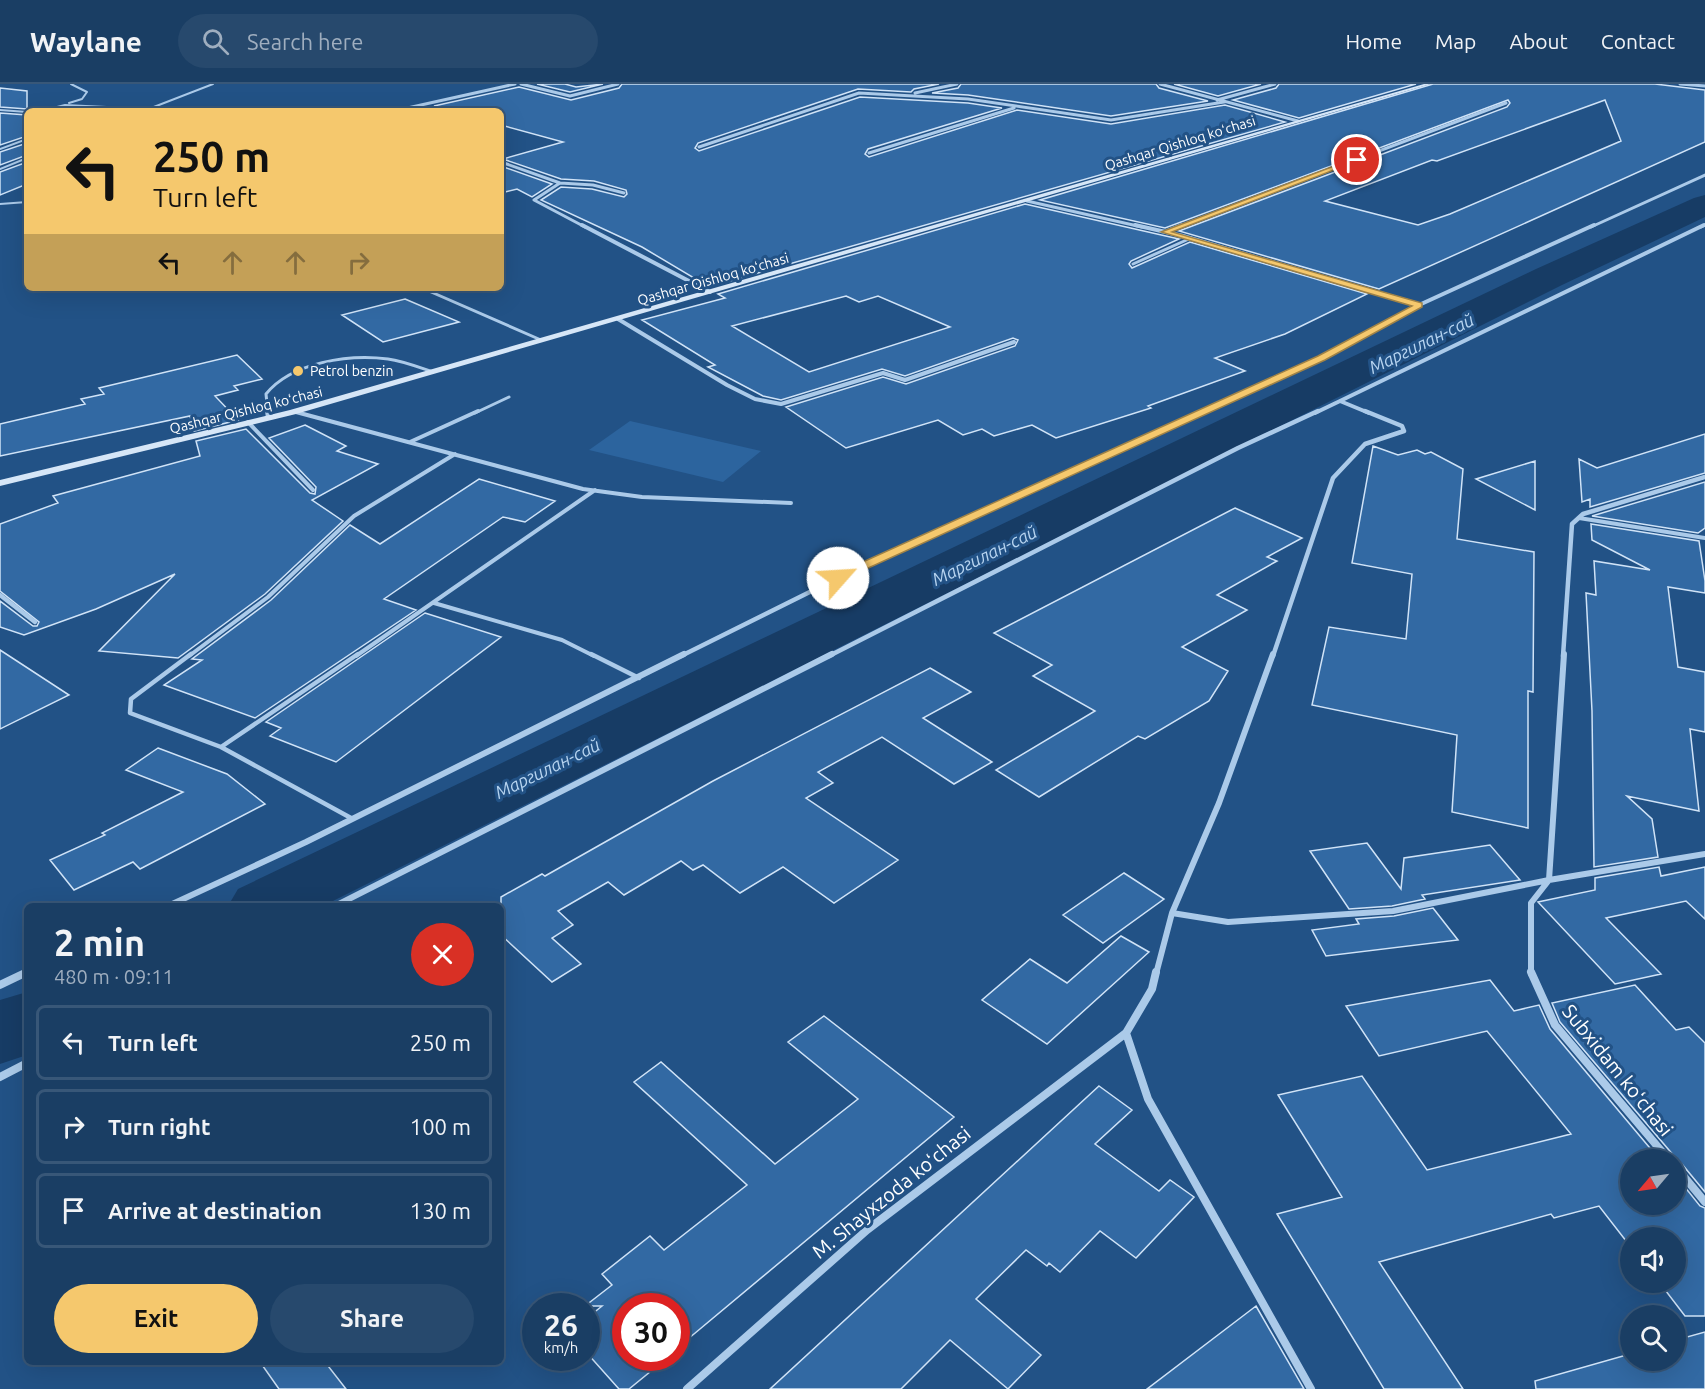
<!DOCTYPE html>
<html lang="en">
<head>
<meta charset="utf-8">
<style>
  body { margin:0; font-family:Ubuntu,sans-serif; background:#27496d; color:#f1f3f6; height:100vh; display:flex; flex-direction:column; font-size:22px; white-space:nowrap }
  * { box-sizing:border-box; margin:0 }
  p { font-size:20px; color:#9faebf }
  .icon { flex:none; width:33px; height:33px; fill:none; stroke:currentColor; stroke-width:2; stroke-linecap:round; stroke-linejoin:round }
  .map { position:relative; flex:1; overflow:hidden }
  .side { position:absolute; left:24px; top:819px; width:480px; height:462px; display:flex; flex-direction:column; background:#1a3e64; border-radius:9px; box-shadow:0 6px 24px #0002,0 0 0 2px #385778 }
  .side>* { flex:none }
  .guide { position:absolute; left:24px; top:24px; width:480px; height:183px; border-radius:9px; box-shadow:0 6px 24px #0002,0 0 0 2px #385778; background:#f5c86d; color:#111; overflow:hidden }
  .needle { width:39px; rotate:241deg }
  .fabs { position:absolute; left:1620px; top:1065px; display:grid; gap:12px }
  .fabs a { display:grid; place-items:center; width:66px; height:66px; border-radius:50%; background:#1a3e64; box-shadow:0 6px 24px #0002,0 0 0 2px #385778; font-size:30px }
  .speed { position:absolute; left:522px; top:1209px; display:flex; gap:12px; font-size:30px; font-weight:700; text-align:center }
  .speed>* { display:grid; place-content:center; width:78px; height:78px; border-radius:50%; background:#1a3e64; box-shadow:0 6px 24px #0002,0 0 0 2px #385778; line-height:1 }
  .speed small { font-size:15px; font-weight:400 }
  .speed .limit { border:9px solid #d22; background:#fff; color:#111 }
  .pin { position:absolute; display:grid; place-items:center; width:51px; height:51px; color:#fff; margin:-26px; border:3px solid #fff; border-radius:50%; box-shadow:0 2px 6px #0007 }
  .me { position:absolute; width:66px; margin:-33px; rotate:64deg; stroke-linejoin:round; filter:drop-shadow(0 0 4px #0008) }
  .turn { display:flex; align-items:center; gap:21px; height:126px; padding:0 30px; font-size:27px }
  .turn .icon { width:78px; height:78px; stroke-width:2.5 }
  .turn b { display:block; font-size:42px; line-height:51px }
  .lanes { display:flex; align-items:center; height:57px; padding:0 30px; background:#0003; justify-content:center; gap:30px; direction:ltr }
  .lanes .off { opacity:.35 }
  .round { display:grid; place-items:center; flex:none; width:63px; height:63px; border-radius:32px; background:#27496d }
  .headline { display:flex; align-items:center; justify-content:space-between; height:102px; padding:0 30px }
  h1 { font-size:36px; font-weight:600; line-height:45px }
  .cta { display:flex; gap:12px; margin-top:auto; padding:12px 30px }
  .cta a { flex:1; height:69px; border-radius:36px; background:#f5c86d; color:#111; font-size:24px; font-weight:600; line-height:69px; text-align:center }
  .cta a+a { background:#27496d; color:#f1f3f6 }
  ul { padding:0; list-style:none }
  li { display:flex; align-items:center; gap:18px; height:75px; margin:0 12px 9px; padding:0 18px; border:3px solid #385778; border-radius:9px }
  li div { flex:1 }
  li b { display:block; font-size:22px }
  li em { font-style:normal }
  header { display:flex; align-items:center; gap:36px; box-sizing:border-box; height:84px; padding:0 30px; background:#1a3e64; border-bottom:2px solid #385778 }
  header strong { font-size:28px }
  nav { display:flex; gap:33px; margin-inline-start:auto; font-size:21px }
  .search { width:420px; height:54px; background:#27496d; display:flex; align-items:center; gap:15px; box-sizing:border-box; padding:0 21px; border-radius:33px; color:#9faebf; font-size:22px }
  .map>svg:first-child { display:block }
</style>
</head>
<body>
<header>
<strong>Waylane</strong>
<div class="search"><svg class="icon" aria-label="search" viewBox="0 0 24 24"><circle cx="10" cy="10" r="6"/><path d="M15 15l6 6"/></svg>Search here</div>
<nav><a>Home</a><a>Map</a><a>About</a><a>Contact</a></nav>
</header>
<div class="map">
<svg width="1705" height="1305" viewBox="0 0 1705 1305">
  <rect width="100%" height="100%" fill="#225286"/>
  <path fill="#2c649e" d="M630,337l131,30 -38,31 -134,-32z"/>
  <g fill="none" stroke-linecap="round" stroke-linejoin="round">
    <path fill="#173c65" fill-rule="evenodd" d="M1705,111v22l-143,68 -1239,621h-95l10,-17 1298,-620 158,-71z
      M27,908v63l-27,9v-64z"/>
  </g>
  <path fill="#3269a3" stroke="#d0e3f7" stroke-width="1.5" fill-rule="evenodd" d="M537,0h28l11,3 27,-3 -33,8z
    M622,0h317l-25,5 -3,3 -53,-3 -160,54 -3,5 4,3 161,-54 108,6 34,5 -134,41 -3,5 4,3 148,-47 94,14 114,-19 60,17 -576,165 -67,-40 -101,-47 20,-13 31,2 32,8 3,-3 -1,-4 -32,-9 -33,-2 -58,-20 60,-17 -62,-17v-14h-49l-18,-5 85,-19 52,13 48,-12z
    M961,0h195l3,4 49,13 -97,15 -143,-21 -36,-2 26,-5z
    M1174,0h87l-43,12z
    M1279,0h137l-117,34 -66,-18 43,-12z
    M1433,0h222l50,6v52l-326,147 -200,-58 328,-124 3,-4 -2,-3 -343,128 -125,-28zM1605,16l16,41 -171,73 -32,11 -93,-24 107,-41 5,1z
    M0,4l27,3v18l-27,-2z
    M0,29l27,2v21l-27,9z
    M27,59v12l-27,10v-13z
    M27,78v22l-27,11v-23z
    M501,82l51,18 -20,13 -15,-8 -16,4z
    M1025,120l154,35 -48,22 -2,3 3,4 58,-26 177,52 -82,40 -70,24 30,13 -97,35 3,2 -95,30 -24,-13 -38,11 -12,-7 -19,6 -25,-15 -92,28 -60,-41 97,-30 23,7 109,-38 3,-6 -5,-2 -108,38 -23,-7 -101,31 -18,-4 -55,-29 7,-2 -73,-45 83,-22 -7,-4zM846,212l13,6 19,-6 72,31 -141,45 -77,-46z
    M405,215l54,23 -76,20 -41,-27z
    M237,271l25,24 -28,7 4,4 -23,6 23,24 -44,11 -4,-15 -190,40v-32l85,-20 -4,-5 23,-5 -5,-6z
    M305,341l41,21 -9,5 41,13 -66,36 31,21 -78,73 -87,64 -79,-7 76,-77 -79,35 -72,26 -24,-8v-26l33,25h4l2,-4 -39,-31v-67l58,-21 -5,-7 147,-40 -4,-15 50,-12 64,64 5,1 1,-7 -47,-49z
    M1705,350v39l-115,34v-8l-8,3 -3,-43 18,9z
    M1373,362l25,9 19,-5 8,4 6,-2 32,17 -6,70 77,13 -1,140 -5,-1v137l-76,-16 5,-77 -145,-30 17,-78 77,12 6,-65 -60,-11z
    M1535,377v49l-59,-31z
    M479,395l76,22 -30,21 -22,-5 -119,82 32,11 -161,108 -91,-33 38,-25 -10,-1 79,-59 79,-75 30,19z
    M1705,398v46l-7,5 -106,-17z
    M1235,424l67,30 -35,19 10,4 -60,34 30,15 -65,37 46,24 -19,30 -64,38 -7,-3 -99,61 -43,-27 99,-59 -62,-35 19,-11 -58,-32z
    M1591,440l108,17 6,40v12l-37,-6 10,80 27,5v60l-15,-3 9,82 -72,-15 25,23 6,38 -64,10 -2,-156 -6,-118 10,2 -2,-34 56,9 -58,-30z
    M425,529l76,24 -165,125 -66,-26 11,-8 -15,-6z
    M0,566l69,45 -69,34z
    M930,584l41,24 -48,26 69,44 -38,22 -72,-47 -64,35 15,11 -27,15 92,62 -64,43 -51,-36 -43,26 -37,-28 -10,5 -12,-9 -57,34 -16,-13 -50,29 15,14 -21,13 29,26 -29,18 -51,-47v-38l41,-23 3,2 168,-95z
    M158,664l69,26 38,30 -125,65 -7,-7 -59,28 -24,-30 55,-25 -3,-2 81,-41 -57,-22z
    M1367,759l34,46 3,-31 86,-13 30,35 -98,15 3,4 -33,7 -43,3 -39,-58z
    M1659,783l2,9 44,-9v52l-19,-18 -80,17 55,56 -46,10 -77,-82 57,-12v-12z
    M1124,789l40,26 -61,44 -40,-28z
    M1433,824l25,32 -132,16 -14,-26 47,-6 -3,-5 38,-3z
    M1121,852l28,16 -102,92 -65,-44 48,-41 37,24z
    M1490,896l24,31 25,-6 11,24 110,131h-30v44h46v-28l24,30 5,2v108h-20l-26,-34h17v-44h-46v8l-31,-40 -45,12 -3,-4 -172,48 84,127h-79l-107,-175 65,-17 -64,-102 84,-19 65,94 144,-36 -84,-103 -108,25 -33,-50z
    M1635,901l41,45 13,-3 16,16v149l-24,-29 -5,-2 -2,-5 -114,-134 -8,-19z
    M824,932l130,101 -278,232v-43h-50v52h41l-38,31h-10l-33,-37v-33l16,-13h-17l27,-21 -10,-11 48,-38 14,14 83,-65 -113,-103 27,-20 114,102 83,-65 -70,-57z
    M1099,1002l33,24 -37,34 64,47 11,-11 24,17 -58,61 -36,-27 -40,41 -11,-9 -2,3 -21,-16 -50,49 65,56 -33,34 -58,-49 -49,49h-131z
    M1256,1222l48,83h-157z
    M1705,1248v57h-169l-1,-8 95,-27v6h46v-20z
    M260,1278h65l21,27h-67z"/>
  <g fill="none" stroke-linecap="round" stroke-linejoin="round">
    <path stroke="#abcae9" stroke-width="2" d="M69,19l13,-4 5,-7 -16,-8
      M0,26l27,2
      M146,26l67,-26
      M41,27l24,-6 83,4
      M0,65l27,-10
      M0,85l27,-11
      M0,120l27,-2"/>
    <path stroke="#abcae9" stroke-width="3" d="M1133,180l58,-26
      M422,204l119,52
      M268,329l-2,-19c26,-32 83,-40 122,-35 15,2 30,8 45,13
      M475,329l34,-16"/>
    <path stroke="#abcae9" stroke-width="4" d="M267,327l1,7
      M296,328l287,77 59,8 149,6
      M248,338l65,68
      M410,358l68,-31
      M1579,434l126,20
      M434,519l128,37 32,16
      M189,572l79,-59 86,-81 101,-62
      M356,572l239,-166"/>
    <path stroke="#abcae9" stroke-width="4.5" d="M191,570l-60,45 -1,14 91,34 130,71
      M591,570l48,24
      M221,663l137,-93"/>
    <path stroke="#abcae9" stroke-width="3" d="M521,0l49,12 48,-12
      M1160,0l138,37
      M1680,0l25,2
      M915,9l42,-9
      M1217,16l58,-16
      M394,27l121,-27
      M699,63l160,-54 109,6 143,21 113,-18
      M869,69l145,-45
      M501,78l59,21 33,2 31,8
      M560,99l-26,17 51,27
      M1027,117l115,26
      M1178,143l328,-124
      M1591,143l114,-52
      M1701,143l4,-2"/>
    <path stroke="#abcae9" stroke-width="4" d="M582,141l128,67
      M1135,141l48,11 236,69
      M1167,147l15,-6
      M618,235l109,66 28,14 26,5 102,-31 22,7 109,-38
      M1340,317l364,-176
      M1201,329l121,-55 97,-53 175,-80
      M1315,329l25,-12 29,12"/>
    <path stroke="#abcae9" stroke-width="4.5" d="M0,511l35,27
      M681,572l177,-88 347,-157
      M829,572l409,-208 80,-37
      M1273,572l60,-178 32,-34 39,-13 -2,-5 -37,-15
      M1563,572l9,-132 11,-10 122,-37"/>
    <path stroke="#abcae9" stroke-width="6" d="M168,822l138,-64 378,-188
      M335,822l497,-252
      M1172,829l56,9 165,-11 156,-31 15,-226
      M24,890l3,-2
      M1156,890l16,-61 47,-110 54,-149
      M1531,890v-71l18,-23 156,-26"/>
    <path stroke="#abcae9" stroke-width="8" d="M1156,888l-4,17 -26,44 22,66 163,290
      M1531,888l24,53 114,135
      M0,901l27,-13
      M0,993l27,-14
      M1676,1083l29,35
      M687,1305l180,-159 259,-197"/>
    <path fill="#d6e6f7" fill-rule="evenodd" d="M1424,0h7l-1135,330 -296,72v-6l290,-70z"/>
  </g>
  <path fill="#f5c86d" stroke="#9f8247" stroke-width="1.5" d="M1355,74l5,2 -188,72 250,71v4l-97,53 -483,220h-8v-5l484,-219 94,-50 -251,-74z"/>
  <circle fill="#f5c86d" stroke="#225286" stroke-width="2" cx="298" cy="287" r="6"/>
  <g text-anchor="middle" dominant-baseline="central" stroke-width="6" stroke-linejoin="round" paint-order="stroke">
    <g font-size="14" fill="#fff" stroke="#225286">
      <text transform="translate(1180 59) rotate(-17)">Qashqar Qishloq koʻchasi</text>
      <text transform="translate(713 195) rotate(-16)">Qashqar Qishloq koʻchasi</text>
      <text transform="translate(246 326) rotate(-14)">Qashqar Qishloq koʻchasi</text>
    </g>
    <g font-size="14" fill="#fff" stroke="#225286" text-anchor="start">
      <text x="310" y="287">Petrol benzin</text>
    </g>
    <g font-size="18" font-style="italic" fill="#b7d4f0" stroke="#225286">
      <text transform="translate(1421 259) rotate(-26)">Маргилан-сай</text>
      <text transform="translate(984 471) rotate(-26)">Маргилан-сай</text>
      <text transform="translate(547 684) rotate(-26)">Маргилан-сай</text>
    </g>
    <g font-size="20" fill="#fff" stroke="#225286">
      <text transform="translate(1618 986) rotate(51)">Subxidam koʻchasi</text>
      <text transform="translate(891 1108) rotate(-39)">M. Shayxzoda koʻchasi</text>
    </g>
  </g>
</svg>
<div class="fabs">
<a><svg class="needle" viewBox="-14 -14 28 28"><path d="M0-13l5 13h-10z" fill="#e53935"/><path d="M0 13l5-13h-10z" fill="#9faebf"/></svg></a>
<a><svg class="icon" aria-label="sound" viewBox="0 0 24 24"><path d="M4 9h4l5-4v14l-5-4H4zM17 9q2 3 0 6"/></svg></a>
<a><svg class="icon" aria-label="search" viewBox="0 0 24 24"><circle cx="10" cy="10" r="6"/><path d="M15 15l6 6"/></svg></a>
</div>
<div class="speed"><div>26<small>km/h</small></div><div class="limit">30</div></div>
<div class="pin" style="left:1357px;top:76px;background:#d93025"><svg class="icon" aria-label="arrive" viewBox="0 0 24 24"><path d="M6 21V4h12l-3 4 3 4H6"/></svg></div>
<svg class="me" style="left:838px;top:494px" viewBox="-20 -20 40 40"><circle r="19" fill="#fff"/><path d="M0-13L10 11 0 6-10 11z" fill="#f5c86d"/></svg>
<div class="guide">
<div class="turn"><svg class="icon" aria-label="left" viewBox="0 0 24 24"><path d="M17 20v-9H6M10 6l-5 5 5 5"/></svg><div><b>250 m</b>Turn left</div></div>
<div class="lanes"><svg class="icon" aria-label="left" viewBox="0 0 24 24"><path d="M17 20v-9H6M10 6l-5 5 5 5"/></svg><svg class="icon off" aria-label="ahead" viewBox="0 0 24 24"><path d="M12 20V5M6 11l6-6 6 6"/></svg><svg class="icon off" aria-label="ahead" viewBox="0 0 24 24"><path d="M12 20V5M6 11l6-6 6 6"/></svg><svg class="icon off" aria-label="right" viewBox="0 0 24 24"><path d="M7 20v-9h11M14 6l5 5-5 5"/></svg></div>
</div>
<section class="side">
<div class="headline"><div><h1>2 min</h1><p>480 m · 09:11</p></div><a class="round" style="background:#d93025;color:#fff"><svg class="icon" aria-label="close" viewBox="0 0 24 24"><path d="M6 6l12 12M18 6L6 18"/></svg></a></div>
<ul>
<li><svg class="icon" aria-label="left" viewBox="0 0 24 24"><path d="M17 20v-9H6M10 6l-5 5 5 5"/></svg><div><b>Turn left</b></div><em>250 m</em></li>
<li><svg class="icon" aria-label="right" viewBox="0 0 24 24"><path d="M7 20v-9h11M14 6l5 5-5 5"/></svg><div><b>Turn right</b></div><em>100 m</em></li>
<li><svg class="icon" aria-label="arrive" viewBox="0 0 24 24"><path d="M6 21V4h12l-3 4 3 4H6"/></svg><div><b>Arrive at destination</b></div><em>130 m</em></li>
</ul>
<div class="cta"><a>Exit</a><a>Share</a></div>
</section>
</div>
</body>
</html>
